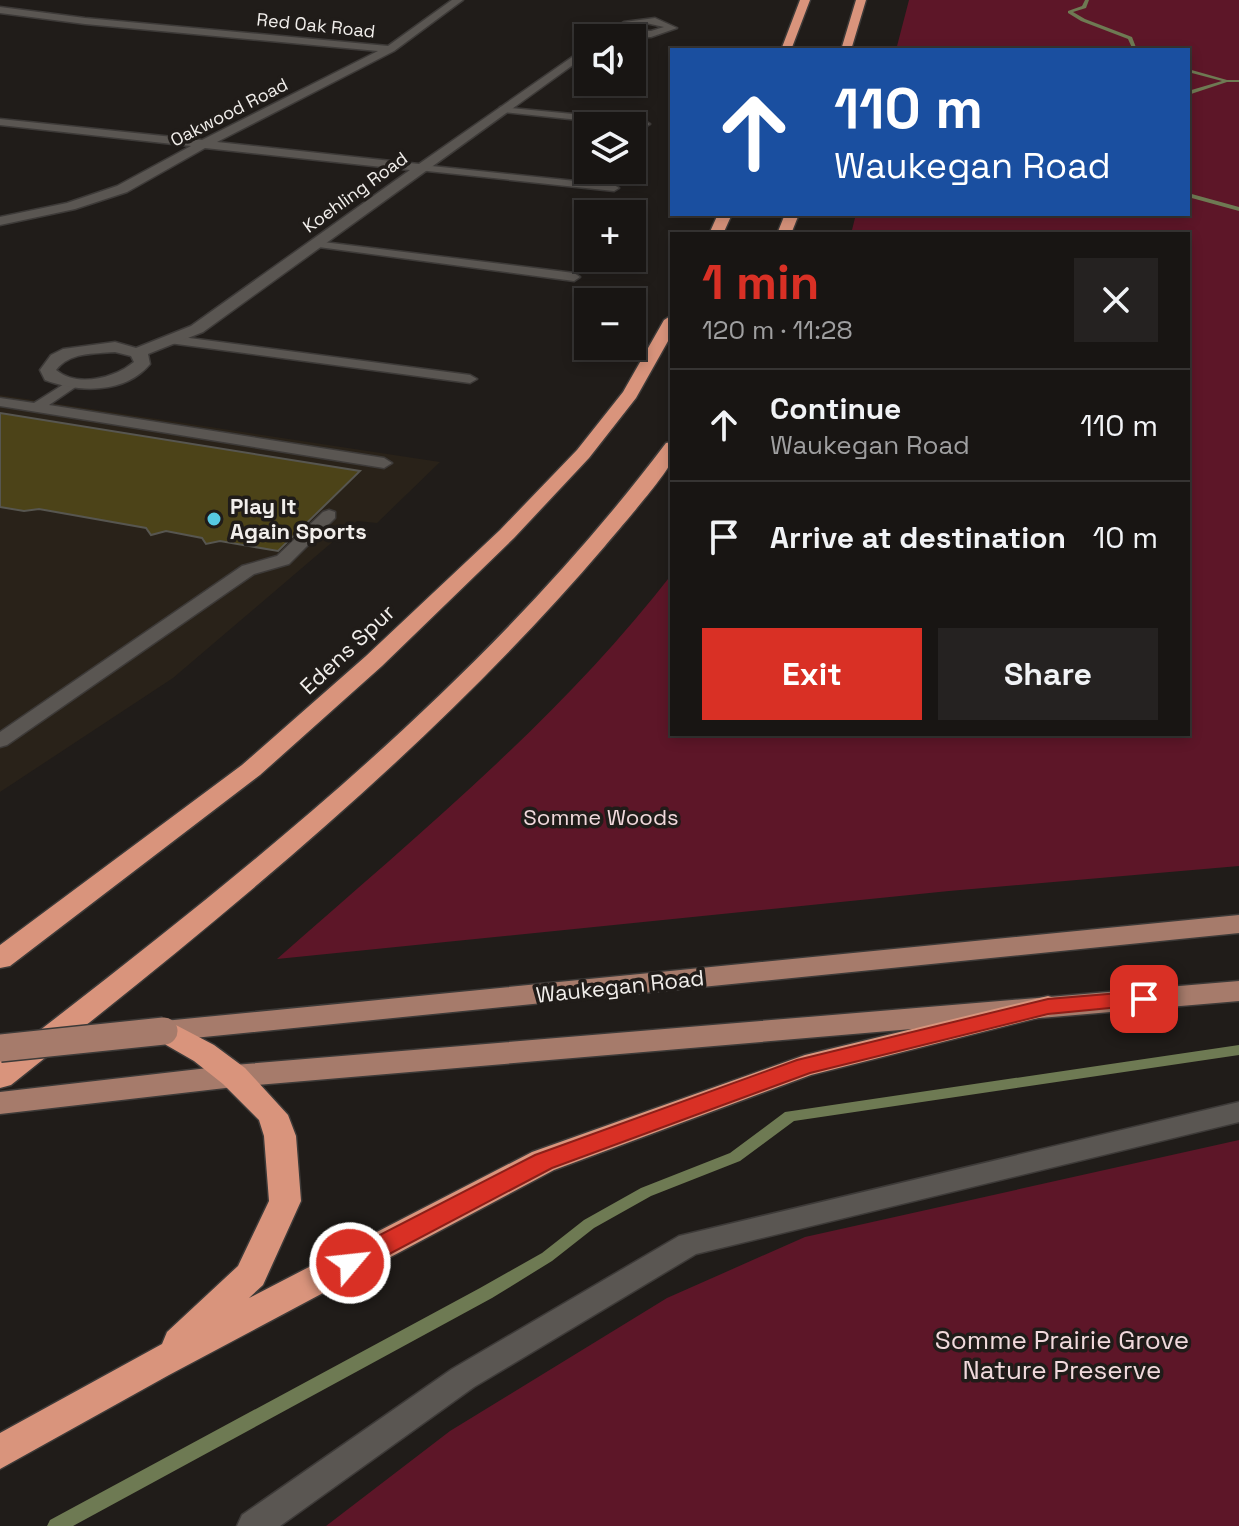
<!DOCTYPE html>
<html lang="en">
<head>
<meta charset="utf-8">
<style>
  body { margin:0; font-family:"Space Grotesk",sans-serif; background:#252221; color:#f1f3f6; height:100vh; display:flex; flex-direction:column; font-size:30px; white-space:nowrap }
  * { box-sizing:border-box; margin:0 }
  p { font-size:26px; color:#9f9fa0 }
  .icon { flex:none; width:44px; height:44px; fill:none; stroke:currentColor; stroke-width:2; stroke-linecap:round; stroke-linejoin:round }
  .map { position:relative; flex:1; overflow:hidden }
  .sheet { position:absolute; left:670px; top:232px; width:520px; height:504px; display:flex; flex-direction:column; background:#181513; border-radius:0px; box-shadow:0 4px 12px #0003,0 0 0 2px #363433 }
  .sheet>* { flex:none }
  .banner { position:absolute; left:670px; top:48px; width:520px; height:168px; border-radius:0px; box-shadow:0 4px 12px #0003,0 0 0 2px #363433; background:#1a4fa0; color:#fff; overflow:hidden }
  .fabs { position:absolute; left:574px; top:24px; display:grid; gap:16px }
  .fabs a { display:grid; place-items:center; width:72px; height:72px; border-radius:0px; background:#181513; box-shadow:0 4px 12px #0003,0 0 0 2px #363433; font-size:40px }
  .pin { position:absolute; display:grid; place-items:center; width:68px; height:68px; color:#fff; margin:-34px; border-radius:16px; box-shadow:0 4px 12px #0006 }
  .me { position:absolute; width:88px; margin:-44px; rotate:62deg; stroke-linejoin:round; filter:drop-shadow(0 0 6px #0008) }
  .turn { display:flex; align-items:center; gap:28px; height:168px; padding:0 32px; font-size:36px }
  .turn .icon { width:104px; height:104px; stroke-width:2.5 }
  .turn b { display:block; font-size:56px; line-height:68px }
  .round { display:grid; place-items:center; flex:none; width:84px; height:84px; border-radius:0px; background:#252221 }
  .head { display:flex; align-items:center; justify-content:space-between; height:136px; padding:0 32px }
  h1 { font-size:48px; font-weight:800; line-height:60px; color:#d93025 }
  .button { display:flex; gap:16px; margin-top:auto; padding:16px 32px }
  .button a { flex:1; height:92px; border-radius:0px; background:#d93025; color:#fff; font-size:32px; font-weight:800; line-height:92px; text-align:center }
  .button a+a { background:#252221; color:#f1f3f6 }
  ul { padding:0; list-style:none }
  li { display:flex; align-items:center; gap:24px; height:112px; padding:0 32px; border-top:2px solid #363433 }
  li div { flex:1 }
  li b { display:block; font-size:30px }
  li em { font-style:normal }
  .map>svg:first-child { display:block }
</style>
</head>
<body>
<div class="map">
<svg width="1239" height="1526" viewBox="0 0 1239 1526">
  <rect width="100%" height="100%" fill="#201c19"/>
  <path fill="#292219" d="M0,395l440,67 -63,61 -20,-2 -184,157 -173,114z"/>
  <path fill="#5d1628" d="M909,0h330v866l-290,25 -672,68c137,-121 282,-239 395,-385v160h516v-500h-337l5,-20h332v-164h-292z
    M1239,1140v386h-913l124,-95 217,-133 138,-61z"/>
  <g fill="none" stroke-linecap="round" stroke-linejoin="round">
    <path fill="#6e7a53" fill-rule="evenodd" d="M1085,0h4l-3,8 -13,4 12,7 47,18 5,13h-4l-5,-11 -47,-18 -13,-8v-2l14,-5z
      M1188,69l39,11h12v2h-12l-39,13v-4l34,-10 -34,-9z
      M1188,193l51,14v4l-51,-14z
      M1239,1045v10l-445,66 -54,40 -89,35 -57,32 -42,33 -60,37 -419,228h-26l3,-6 430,-232 62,-35 42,-33 57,-32 89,-35 55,-41z"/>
  </g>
  <path fill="#4c4318" stroke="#575650" stroke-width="2" d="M0,413l360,58 -82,80 -58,-10 -14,3 -4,-6 -36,-7 -15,4 -5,-7 -107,-19 -15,2 -24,-4z"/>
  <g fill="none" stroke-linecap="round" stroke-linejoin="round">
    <defs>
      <path id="service" d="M500,107l145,14 5,3 -5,3 -142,-15z
        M422,165l192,20 5,3 -5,3 -196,-21v-4z
        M315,241l259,32 6,4 -6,4 -263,-35v-4z
        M174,336l296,39 7,4 -7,4 -301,-40v-6z
        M72,379l5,1v6l-28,19 335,53 8,5 -8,5 -384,-62v-8l34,5z
        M329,510l6,2v6l-46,46 -35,10 -247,171 -7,2v-15l242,-166 35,-10 46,-44z
        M1239,1102v20l-543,132 -222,133 -194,139h-43l5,-11 210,-146 227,-133z"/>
      <path id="minor" d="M452,0h11l-69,51 -177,91 202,22 169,-118v8l-385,278 -55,22 2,10c-25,30 -71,29 -105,16l-5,-10 11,-15 12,-6 52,-7 21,6 55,-22 219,-156 -205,-22 -78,44 -52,17 -75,16v-8l67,-14 50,-17 74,-40 -191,-21v-6l202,21 176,-89 -293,-27 -85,-11v-6l85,11 303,28zM115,352l16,4 3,6c-19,16 -57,26 -78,8 14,-18 37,-16 59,-18z
        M655,18l22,10 -26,9 -53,1 26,-16zM646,23l18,4 -13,4 -28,-1z"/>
      <path id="primary" d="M1239,915v18l-1075,108 -10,-3 -5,-7 5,-7 10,-3z
        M1239,981v20l-1005,86 -234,27v-22l234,-27z"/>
      <path id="motorway" d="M800,0h10l-19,50h-10z
        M856,0h10l-15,50h-10z
        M718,214h14l-9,20h-14z
        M785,214h14l-8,20h-14z
        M672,315v19l-36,64 -47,60 -75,80 -132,128 -122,109 -250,191 -10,2v-23l242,-180 124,-109 134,-126 77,-80 46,-58 41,-72z
        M672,442c0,5 1,13 0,18 -6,16 -53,69 -67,86 -173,203 -385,373 -594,539l-11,3v-27c239,-184 483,-375 666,-618z
        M1048,996l10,3 4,7 -4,7 -247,62 -257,95 -385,205 -169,94v-36l162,-89 5,-12 71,-66 31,-65 -5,-65 -5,-16 -36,-36 -29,-23 -40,-23 -5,-7 5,-7 10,-3 10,3 40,21 31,23 43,47 8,21 5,65 -38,84 -14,13 283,-146 273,-97z"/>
    </defs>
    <use href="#service" stroke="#3d3a38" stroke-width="3"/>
    <use href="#minor" stroke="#3d3a38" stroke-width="3"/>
    <use href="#primary" stroke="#3d3a38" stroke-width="3"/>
    <use href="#motorway" stroke="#3d3a38" stroke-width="3"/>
    <use href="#service" fill="#5a5652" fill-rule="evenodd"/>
    <use href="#minor" fill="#5a5652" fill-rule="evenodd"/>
    <use href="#primary" fill="#a67b6b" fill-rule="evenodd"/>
    <use href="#motorway" fill="#d9947c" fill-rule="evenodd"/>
    <defs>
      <path id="primary-bridge" d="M0,1048l164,-17"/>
    </defs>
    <use href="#primary-bridge" stroke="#3d3a38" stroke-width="30" stroke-linecap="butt"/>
    <use href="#primary-bridge" stroke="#a67b6b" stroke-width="27"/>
  </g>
  <path fill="#d93025" stroke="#8d1f18" stroke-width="2" d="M1144,991l7,2 3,6 -3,5 -103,10 -238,59 -258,95 -193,102 -9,3 -9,-3 -4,-7 4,-8 194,-100 262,-95 251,-61z"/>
  <circle fill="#56c9e1" stroke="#201c19" stroke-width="3" cx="214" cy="519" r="8"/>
  <g text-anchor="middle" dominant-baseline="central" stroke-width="7" stroke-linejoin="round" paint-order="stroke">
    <g font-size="18" fill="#f1eeeb" stroke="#201c19">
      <text transform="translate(316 25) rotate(6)">Red Oak Road</text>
      <text transform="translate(229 112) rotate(-27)">Oakwood Road</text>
      <text transform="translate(355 192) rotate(-36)">Koehling Road</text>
    </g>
    <g font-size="22" font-weight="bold" fill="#f1eeeb" stroke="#201c19" text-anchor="start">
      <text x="230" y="506">Play It<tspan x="230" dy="25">Again Sports</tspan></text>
    </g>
    <g font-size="22" fill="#f1eeeb" stroke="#201c19">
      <text transform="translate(347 649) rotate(-43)">Edens Spur</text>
      <text transform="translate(620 986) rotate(-6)">Waukegan Road</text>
    </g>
    <g font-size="22" fill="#f1d9dc" stroke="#201c19">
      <text x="601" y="817">Somme Woods</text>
    </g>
    <g font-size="26" fill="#f1d9dc" stroke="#201c19">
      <text x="1062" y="1340">Somme Prairie Grove<tspan x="1062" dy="30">Nature Preserve</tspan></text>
    </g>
  </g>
</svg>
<div class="fabs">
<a><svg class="icon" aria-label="sound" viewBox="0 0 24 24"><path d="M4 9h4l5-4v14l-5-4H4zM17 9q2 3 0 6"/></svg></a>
<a><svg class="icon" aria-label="layers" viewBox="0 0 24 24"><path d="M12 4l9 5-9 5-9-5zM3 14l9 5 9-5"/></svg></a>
<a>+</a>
<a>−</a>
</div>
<div class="pin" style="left:1144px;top:999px;background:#d93025"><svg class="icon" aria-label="arrive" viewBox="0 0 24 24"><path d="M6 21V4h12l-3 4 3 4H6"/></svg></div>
<svg class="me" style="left:350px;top:1263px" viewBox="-20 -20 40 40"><circle r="17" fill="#d93025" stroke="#fff" stroke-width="3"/><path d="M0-11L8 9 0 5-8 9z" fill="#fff"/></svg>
<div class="banner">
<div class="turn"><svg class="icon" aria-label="ahead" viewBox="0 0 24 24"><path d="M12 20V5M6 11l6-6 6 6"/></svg><div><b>110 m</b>Waukegan Road</div></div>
</div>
<section class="sheet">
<div class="head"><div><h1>1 min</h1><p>120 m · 11:28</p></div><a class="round"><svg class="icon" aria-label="close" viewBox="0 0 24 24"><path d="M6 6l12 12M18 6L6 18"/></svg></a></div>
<ul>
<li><svg class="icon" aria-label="ahead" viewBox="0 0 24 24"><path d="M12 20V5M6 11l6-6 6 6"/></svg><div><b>Continue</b><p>Waukegan Road</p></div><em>110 m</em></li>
<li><svg class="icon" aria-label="arrive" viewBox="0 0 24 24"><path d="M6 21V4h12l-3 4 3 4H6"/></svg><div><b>Arrive at destination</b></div><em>10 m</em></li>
</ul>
<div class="button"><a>Exit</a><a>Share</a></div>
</section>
</div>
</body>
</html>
